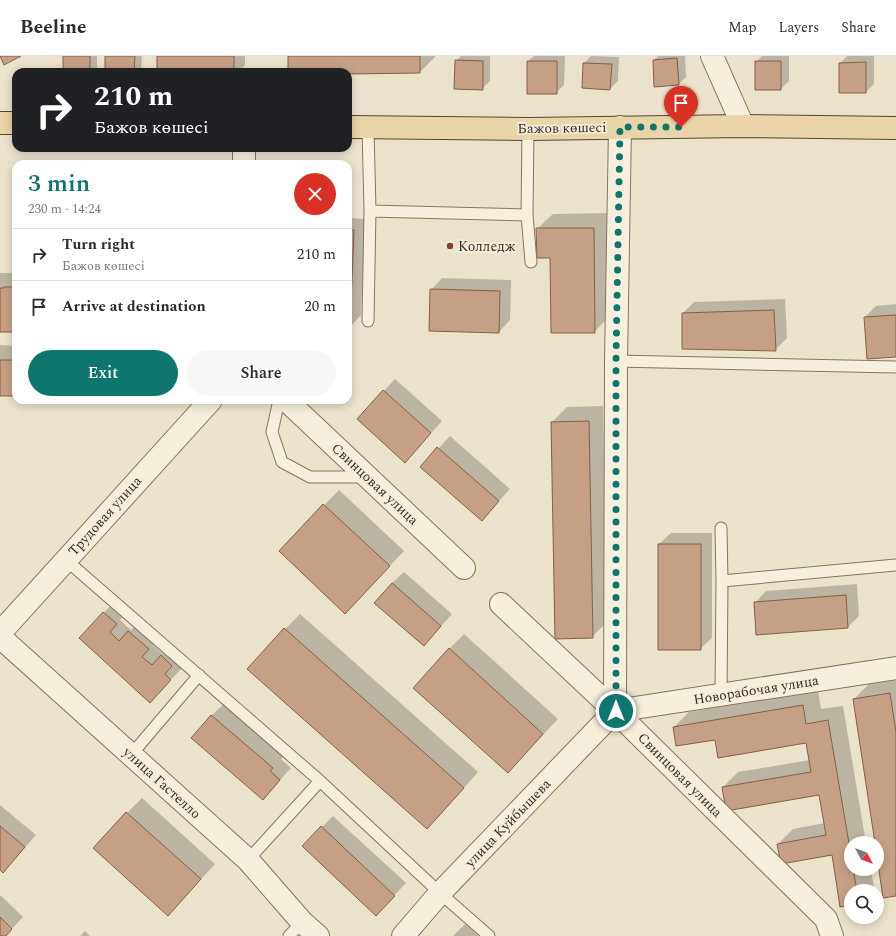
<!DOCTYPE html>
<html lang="en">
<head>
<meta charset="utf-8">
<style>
  body { margin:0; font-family:Spectral,serif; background:#f7f7f7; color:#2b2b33; height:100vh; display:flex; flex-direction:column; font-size:15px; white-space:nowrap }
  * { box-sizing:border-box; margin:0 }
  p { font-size:13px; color:#7c7c81 }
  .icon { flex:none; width:22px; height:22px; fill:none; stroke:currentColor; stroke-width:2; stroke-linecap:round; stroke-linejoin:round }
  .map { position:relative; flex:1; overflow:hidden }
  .sheet { position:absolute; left:12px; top:104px; width:340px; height:244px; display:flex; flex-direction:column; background:#fff; border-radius:12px; box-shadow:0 2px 10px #0003 }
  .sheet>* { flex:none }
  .banner { position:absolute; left:12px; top:12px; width:340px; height:84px; border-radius:12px; box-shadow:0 2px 10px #0003; background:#202124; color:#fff; overflow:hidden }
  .needle { width:26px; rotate:131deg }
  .controls { position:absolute; left:844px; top:780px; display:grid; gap:8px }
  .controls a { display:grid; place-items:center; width:40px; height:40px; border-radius:50%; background:#fff; box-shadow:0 2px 10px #0003; font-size:20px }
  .pin { position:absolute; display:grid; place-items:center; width:34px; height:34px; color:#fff; margin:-41px -17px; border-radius:50% 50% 50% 0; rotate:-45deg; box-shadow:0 0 4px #0007 }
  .pin .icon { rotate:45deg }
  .me { position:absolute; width:44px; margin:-22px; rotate:0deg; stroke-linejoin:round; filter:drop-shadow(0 0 3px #0008) }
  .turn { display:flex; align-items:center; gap:14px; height:84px; padding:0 16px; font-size:18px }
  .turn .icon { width:52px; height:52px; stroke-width:2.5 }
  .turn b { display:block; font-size:28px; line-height:34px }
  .round { display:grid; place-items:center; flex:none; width:42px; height:42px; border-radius:21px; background:#f7f7f7 }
  .headline { display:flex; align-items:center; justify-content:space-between; height:68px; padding:0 16px }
  h1 { font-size:24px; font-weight:600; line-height:30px; color:#0f766e }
  .action { display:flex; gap:8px; margin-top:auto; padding:8px 16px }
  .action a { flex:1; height:46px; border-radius:24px; background:#0f766e; color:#fff; font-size:16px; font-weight:600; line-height:46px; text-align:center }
  .action a+a { background:#f7f7f7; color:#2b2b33 }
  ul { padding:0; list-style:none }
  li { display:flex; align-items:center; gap:12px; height:52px; padding:0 16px; border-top:1px solid #e1e1e2 }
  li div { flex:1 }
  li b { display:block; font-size:15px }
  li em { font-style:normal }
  header { display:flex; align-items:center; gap:24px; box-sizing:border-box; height:56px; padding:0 20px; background:#fff; border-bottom:1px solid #e1e1e2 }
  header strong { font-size:19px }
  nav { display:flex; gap:22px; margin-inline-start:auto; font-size:14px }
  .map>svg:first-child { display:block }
</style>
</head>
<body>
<header>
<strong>Beeline</strong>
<nav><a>Map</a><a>Layers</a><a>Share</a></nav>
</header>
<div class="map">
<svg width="896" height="880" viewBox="0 0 896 880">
  <rect width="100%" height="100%" fill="#ebe2cc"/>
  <path fill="#0003" d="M65,0h32v16h-33z
    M106,0h36l-1,16h-35z
    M158,0h87v9l-8,7h-79z
    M289,0h146v1l-15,15 -72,1v-1h-59z
    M461,0h29v25l-8,8 -26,-28z
    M534,0h31l-1,29 -8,8 -28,-32z
    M591,0l28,1 -1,24 -8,8 -27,-2 1,-24z
    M658,0h27l1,21 -7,7 -25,-24z
    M762,0h27v25l-8,8 -25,-27z
    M847,0h27v28l-8,8 -26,-29z
    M609,157l1,103 -16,16 -43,-75 -14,-28 16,-15z
    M348,162l17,1 -4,96 -11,12h-2z
    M0,217h16v58l-16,-7z
    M442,222l69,2 -1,40 -11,12 -68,-42z
    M785,243l2,39 -12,12 -92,-37 11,-11z
    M896,248v52l-31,-39 11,-11z
    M0,289l16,1v49h-16z
    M395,323l47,42 -26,29 -58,-31z
    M603,350l4,216 -15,15 -40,-215 15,-15z
    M450,380l60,53 -28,30 -60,-52z
    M339,434l65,61 -44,46 -80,-46z
    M671,477h41v105l-12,11 -41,-105z
    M404,516l48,42 -28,31 -32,-62z
    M857,528l2,32 -11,11 -93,-24 11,-12z
    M115,545l13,11 -8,8 11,10 10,-10 19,17 -7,8 10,9 10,-9 10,9 -8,8 7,6 -21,22 -81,-52z
    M300,558l178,158 -36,41 -15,15 -142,-199z
    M464,578l94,85 -50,53 -59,-123z
    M896,624v215l-19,-44v-8h-1l-22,-144 15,-15z
    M818,634l3,19 22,-3 23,137h-15v26h20l3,19 -4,3h-19v13l-19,-50 -54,-10 15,-15 32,-6 -5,-29 -97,-7 15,-15 72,-12 -3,-18 -91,-3 -42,-12 15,-15z
    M224,648l60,52 -3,3 10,9 -17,19 -81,-49 19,-23z
    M142,742l73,66 -32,35 -56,-86z
    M0,749l36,30 -22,25 -11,11 -3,-2z
    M333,760l73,67 -19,20 -65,-76z
    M0,839l23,22 -18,19h-5z
    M465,868l14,12h-26z
    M85,875l5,5h-10z"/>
  <path fill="#c6a085" stroke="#846049" d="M0,0h21l-17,9z
    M63,0h27v16h-27z
    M105,0h30l-1,16h-29z
    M157,0h77v16h-77z
    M288,0h132v17l-72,1v-2h-60z
    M677,2l2,27 -25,2 -1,-27z
    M455,4l28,1v29l-29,-1z
    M527,5h30v33h-30z
    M755,5h26v29h-26z
    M866,6v31h-27v-30z
    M583,7l29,1 -2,26 -28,-2z
    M536,172h58l1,105h-44l-1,-75h-13z
    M348,174h6l-4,98h-2z
    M4,231h12v45h-16v-44h4z
    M430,233l70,2 -1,42 -70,-2z
    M774,254l2,41 -94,-2v-36z
    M896,259v42l-29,2 -3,-42z
    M0,304h16v36h-16z
    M383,334l48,43 -26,30 -48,-44z
    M589,365l4,217 -38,1 -4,-217z
    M437,391l62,54 -17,20 -62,-54z
    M323,448l67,62 -45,48 -66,-63z
    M658,488h43v106h-43z
    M392,527l49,43 -17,20 -50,-43z
    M846,539l2,33 -92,7 -2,-33z
    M103,556l14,12 -7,8 9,9 9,-10 21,18 -7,8 10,8 9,-10 11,11 -7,8 6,6 -21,23 -71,-65z
    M284,572l180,160 -37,41 -180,-160z
    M449,592l94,86 -35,39 -95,-85z
    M890,637l6,39v164l-13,2 -6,-41v-14h-2l-22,-144z
    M803,649l3,19 22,-4 23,135v14h2l4,22h-6v14l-11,2 -8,-52 -51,9 -4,-20 49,-9 -7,-40 -93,16 -4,-24 89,-15 -5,-29 -88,15 -3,-18 -39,6 -3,-19z
    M211,659l62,53 -3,3 10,9 -17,20 -72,-62z
    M126,756l75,67 -33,37 -75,-68z
    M0,770l25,21 -22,26 -3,-3z
    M321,770l74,70 -19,20 -74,-70z
    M0,861l12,12 -6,7h-6z"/>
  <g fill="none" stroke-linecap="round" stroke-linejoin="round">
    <defs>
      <path id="service" d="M368,72l2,83 -2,110
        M528,73l-1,86 4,47
        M370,155l157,4
        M616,305l280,6
        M279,344l-7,32 10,30 28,15h56
        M721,472l1,53 -1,114
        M66,504l254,221 120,112 49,43
        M722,525l174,-16
        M131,699l68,-80
        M248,804l72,-79
        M289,880l13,-14"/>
      <path id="minor" d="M712,0l31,70
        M244,92v16
        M286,344l178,168
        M501,548l114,107 211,208 6,17
        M0,577l211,-233
        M0,581l248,223 54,62 16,14
        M615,655l1,-350 4,-234
        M615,655l281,-43
        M403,880l37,-43 175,-182"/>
      <path id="primary" d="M0,67h16
        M348,71l180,2 215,-3 153,2"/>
    </defs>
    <use href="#service" stroke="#877561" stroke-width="13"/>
    <use href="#minor" stroke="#877561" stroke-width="24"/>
    <use href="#primary" stroke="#564434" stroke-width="24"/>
    <use href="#service" stroke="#f6efde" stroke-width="11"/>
    <use href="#minor" stroke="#f6efde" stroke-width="22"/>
    <use href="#primary" stroke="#ead5a8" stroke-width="22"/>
  </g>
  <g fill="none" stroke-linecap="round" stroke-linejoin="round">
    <path stroke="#0f766e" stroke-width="7" stroke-dasharray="0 12.6" d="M616,655v-351l4,-233h61"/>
  </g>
  <circle fill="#903737" stroke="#f3ecdb" stroke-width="1.5" cx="450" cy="190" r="4"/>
  <g text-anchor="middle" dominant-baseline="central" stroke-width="3.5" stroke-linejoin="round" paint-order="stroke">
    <g font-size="14" fill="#392e23" stroke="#f3ecdb">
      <text transform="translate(562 72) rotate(-1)">Бажов көшесі</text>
      <text transform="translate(375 428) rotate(43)">Свинцовая улица</text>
      <text transform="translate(105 460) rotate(-48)">Трудовая улица</text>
      <text transform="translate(756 634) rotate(-9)">Новорабочая улица</text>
      <text transform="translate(680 719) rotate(45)">Свинцовая улица</text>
      <text transform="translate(162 727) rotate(42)">улица Гастелло</text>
      <text transform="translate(508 767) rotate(-46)">улица Куйбышева</text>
    </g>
    <g font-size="14" fill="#392e23" stroke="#f3ecdb" text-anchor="start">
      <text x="458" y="190">Колледж</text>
    </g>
  </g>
</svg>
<div class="controls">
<a><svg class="needle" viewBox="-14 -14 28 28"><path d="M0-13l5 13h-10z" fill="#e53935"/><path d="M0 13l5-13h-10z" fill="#7c7c81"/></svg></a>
<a><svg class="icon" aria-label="search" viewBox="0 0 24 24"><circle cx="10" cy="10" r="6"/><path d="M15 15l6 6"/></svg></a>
</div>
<div class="pin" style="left:681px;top:71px;background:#d93025"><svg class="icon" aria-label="arrive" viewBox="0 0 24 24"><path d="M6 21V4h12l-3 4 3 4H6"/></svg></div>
<svg class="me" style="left:616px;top:655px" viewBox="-20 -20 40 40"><circle r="17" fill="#0f766e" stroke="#fff" stroke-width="3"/><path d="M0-11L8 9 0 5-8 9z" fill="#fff"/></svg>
<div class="banner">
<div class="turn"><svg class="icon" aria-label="right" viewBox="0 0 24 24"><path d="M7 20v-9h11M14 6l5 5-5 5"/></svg><div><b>210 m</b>Бажов көшесі</div></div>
</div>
<section class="sheet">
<div class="headline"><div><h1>3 min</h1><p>230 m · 14:24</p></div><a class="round" style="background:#d93025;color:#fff"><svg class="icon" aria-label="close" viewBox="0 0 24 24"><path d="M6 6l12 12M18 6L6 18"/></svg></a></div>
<ul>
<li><svg class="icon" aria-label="right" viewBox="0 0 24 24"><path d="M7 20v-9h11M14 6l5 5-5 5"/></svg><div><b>Turn right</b><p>Бажов көшесі</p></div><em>210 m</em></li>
<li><svg class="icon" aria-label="arrive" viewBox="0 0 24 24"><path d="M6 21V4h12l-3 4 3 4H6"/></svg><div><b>Arrive at destination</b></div><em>20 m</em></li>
</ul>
<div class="action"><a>Exit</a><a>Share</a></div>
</section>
</div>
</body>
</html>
